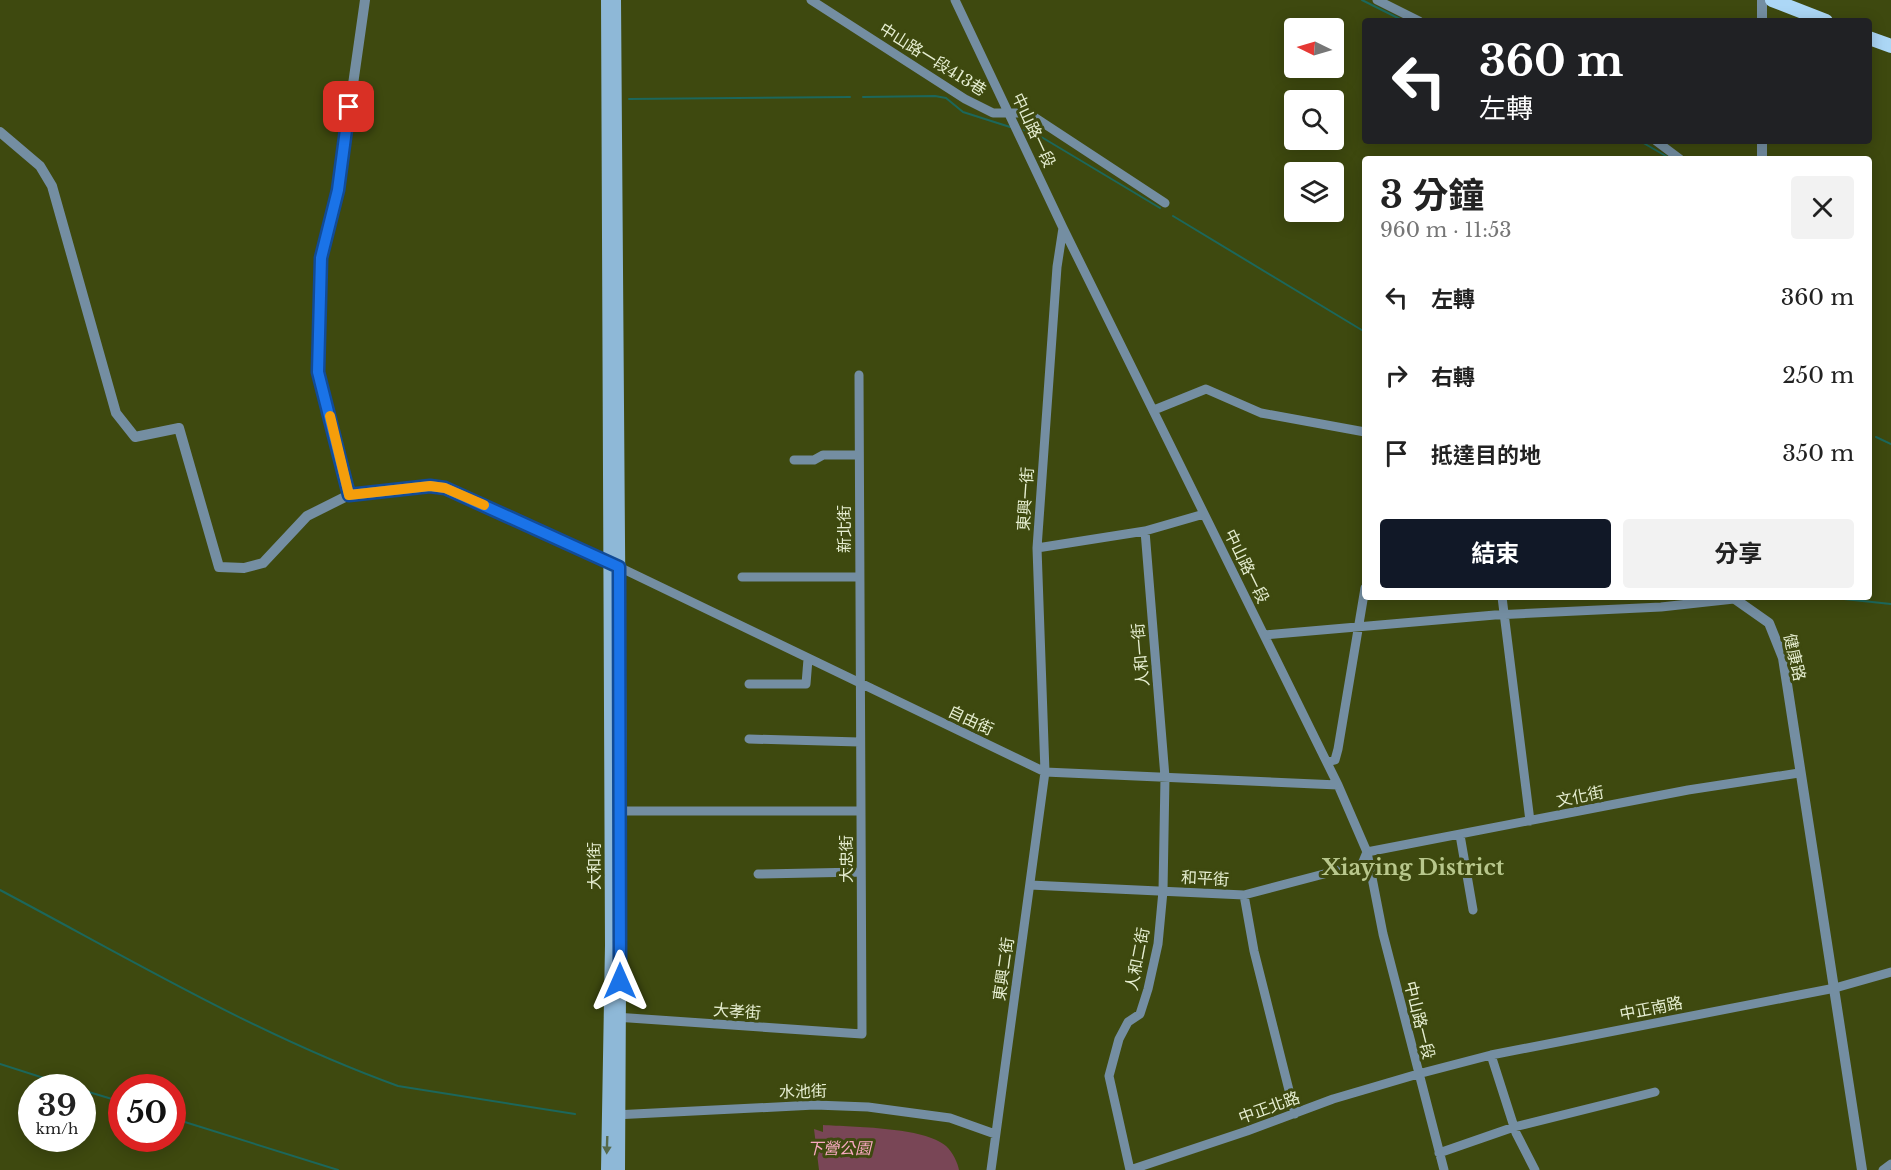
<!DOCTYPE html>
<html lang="zh-TW">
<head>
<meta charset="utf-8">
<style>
  body { margin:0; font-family:"Libre Baskerville","Noto Sans TC",serif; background:#f2f2f2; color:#222; height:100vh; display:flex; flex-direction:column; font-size:22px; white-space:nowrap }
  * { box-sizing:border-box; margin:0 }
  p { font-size:20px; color:#767676 }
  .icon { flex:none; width:33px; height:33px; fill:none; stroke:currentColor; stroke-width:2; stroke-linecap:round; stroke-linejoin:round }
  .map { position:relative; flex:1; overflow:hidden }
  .drawer { position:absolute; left:1362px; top:156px; width:510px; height:444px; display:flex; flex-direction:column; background:#fff; border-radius:6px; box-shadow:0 3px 15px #0003 }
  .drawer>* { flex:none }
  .hud { position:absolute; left:1362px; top:18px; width:510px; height:126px; border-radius:6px; box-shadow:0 3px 15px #0003; background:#202124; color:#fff; overflow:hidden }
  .needle { width:39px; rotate:275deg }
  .buttons { position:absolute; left:1284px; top:18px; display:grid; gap:12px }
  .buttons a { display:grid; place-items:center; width:60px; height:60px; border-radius:6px; background:#fff; box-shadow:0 3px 15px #0003; font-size:30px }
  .speed { position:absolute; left:18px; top:1074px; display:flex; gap:12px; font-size:30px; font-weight:700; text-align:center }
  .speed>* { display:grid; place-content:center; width:78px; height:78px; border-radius:50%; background:#fff; box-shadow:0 3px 15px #0003; line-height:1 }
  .speed small { font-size:15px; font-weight:400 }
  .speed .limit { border:9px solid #d22; background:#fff; color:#111 }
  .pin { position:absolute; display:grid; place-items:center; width:51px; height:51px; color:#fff; margin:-26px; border-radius:12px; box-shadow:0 3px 9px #0006 }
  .me { position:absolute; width:66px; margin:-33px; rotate:0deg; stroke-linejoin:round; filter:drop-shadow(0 0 4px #0008) }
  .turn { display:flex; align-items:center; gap:21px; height:126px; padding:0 18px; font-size:27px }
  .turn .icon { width:78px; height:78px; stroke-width:2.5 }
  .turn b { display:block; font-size:42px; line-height:51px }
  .round { display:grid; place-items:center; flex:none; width:63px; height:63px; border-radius:6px; background:#f2f2f2 }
  .head { display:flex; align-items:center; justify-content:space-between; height:102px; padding:0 18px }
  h1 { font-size:36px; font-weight:700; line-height:45px }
  .cta { display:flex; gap:12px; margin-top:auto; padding:12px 18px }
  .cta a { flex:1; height:69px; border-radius:6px; background:#111827; color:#fff; font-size:24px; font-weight:700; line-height:69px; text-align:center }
  .cta a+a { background:#f2f2f2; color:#222 }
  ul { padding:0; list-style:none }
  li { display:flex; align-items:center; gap:18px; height:78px; padding:0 18px }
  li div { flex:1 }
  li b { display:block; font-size:22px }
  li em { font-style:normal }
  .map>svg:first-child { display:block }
</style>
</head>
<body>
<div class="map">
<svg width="1891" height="1170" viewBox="0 0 1891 1170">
  <rect width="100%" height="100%" fill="#3e490f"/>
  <path fill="#794656" d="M823,1125c29,2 102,2 123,21 6,5 12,17 13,24h-140l-5,-41 9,3z"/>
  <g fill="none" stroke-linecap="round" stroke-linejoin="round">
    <path stroke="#1c675b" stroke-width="2" d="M1362,0l42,21
      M863,97l72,-1 11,2 17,14 47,15
      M629,99l221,-2
      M1024,130l9,2 127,76
      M1640,141l31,18
      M1173,216l192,116
      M1876,437l15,7
      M1825,597l66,7
      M0,890c130,69 259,146 398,196l177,28
      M0,1064l75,24
      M82,1090l40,12
      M172,1118l166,52"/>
    <path stroke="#748ea2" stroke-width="9" d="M811,0l154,99 28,14h35l137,90
      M955,0l108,228 275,557 29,67 16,82 61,236
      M1377,0l42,21
      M1656,141l24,18
      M1154,410l52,-21 55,24 104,19
      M794,460h20l9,-5h36
      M1037,548l108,-17 59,-17
      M619,567l426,205 293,13
      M742,577h117
      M1502,597l28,224
      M1265,635l230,-20 166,-8 73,-8
      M749,684h57l2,-25
      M749,739l110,3
      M1327,762l8,-2 3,-11 27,-161
      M621,811h239
      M1460,835l13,75
      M1367,852l321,-62 111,-17
      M758,874l103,-2
      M1030,885l214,10 118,-31 5,-12
      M1244,895l10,56 41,163
      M615,1017l247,17 -3,-659
      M1491,1055l25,78 19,37
      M614,1115l201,-10 53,2 82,11 45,16
      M1439,1153l75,-26 141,-35
      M991,1170l54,-398 -8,-224 20,-281 6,-39
      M1130,1170l117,-39 86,-32 85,-25 73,-19 344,-67 56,-16
      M1130,1170l-21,-94 10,-37 9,-17 12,-8 8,-25 10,-45 5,-53 2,-114 -20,-246
      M1883,1170l8,-6"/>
    <path stroke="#748ea2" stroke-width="10" d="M1762,0v21
      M0,132l40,34 12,20 64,227 19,24 44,-9 40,139 25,1 19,-5 44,-47 42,-21 81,-9 15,2 33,14 138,63
      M1762,141v18
      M349,495l-31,-123 1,-84 2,-30 17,-68 27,-190
      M1732,597l37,26 14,35 79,512"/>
    <path stroke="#8eb8d7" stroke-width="12" d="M607,0l4,945 -4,225
      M615,0l6,811 -2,359"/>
    <path stroke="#acd7f6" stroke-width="14" d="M1772,0l54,21
      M1869,38l22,8"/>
  </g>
  <defs><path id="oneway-solid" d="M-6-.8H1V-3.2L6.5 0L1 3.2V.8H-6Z" transform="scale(1.5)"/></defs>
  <use fill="#566a4b" href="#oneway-solid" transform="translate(607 1145) rotate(92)"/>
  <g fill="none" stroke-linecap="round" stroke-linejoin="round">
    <defs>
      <path id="route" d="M349,107l-11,83 -17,68 -3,114 31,123 81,-9 15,2 174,79 1,414"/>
    </defs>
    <use href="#route" stroke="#114b97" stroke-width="15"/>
    <use href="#route" stroke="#1a73e8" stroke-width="10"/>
    <path stroke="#f59e0b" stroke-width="10" d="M330,416l19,79 81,-9 15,2 39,17"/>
  </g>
  <g text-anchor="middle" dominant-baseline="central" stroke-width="6" stroke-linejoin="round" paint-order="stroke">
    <g font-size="16" fill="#e6eed1" stroke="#3e490f">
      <text transform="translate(933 59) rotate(32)">中山路一段413巷</text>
      <text transform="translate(1034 130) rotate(65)">中山路一段</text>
      <text transform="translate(1025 499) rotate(-86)">東興一街</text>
      <text transform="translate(844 529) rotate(-90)">新北街</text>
      <text transform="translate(1247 566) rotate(64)">中山路一段</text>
      <text transform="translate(1140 655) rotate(-95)">人和一街</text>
      <text transform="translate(1795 657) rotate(77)">健康路</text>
      <text transform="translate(971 720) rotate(25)">自由街</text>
      <text transform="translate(1580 796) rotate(-11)">文化街</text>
      <text transform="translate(846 859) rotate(-90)">大忠街</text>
      <text transform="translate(594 866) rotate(-90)">大和街</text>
      <text transform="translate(1205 878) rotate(3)">和平街</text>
      <text transform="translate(1137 959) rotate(-79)">人和二街</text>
      <text transform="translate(1003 969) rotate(-82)">東興二街</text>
      <text transform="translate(1651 1008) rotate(-11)">中正南路</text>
      <text transform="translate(737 1011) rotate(4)">大孝街</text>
      <text transform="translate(1420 1020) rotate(76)">中山路一段</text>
      <text transform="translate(803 1091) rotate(-1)">水池街</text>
      <text transform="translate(1269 1107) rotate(-20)">中正北路</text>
    </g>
    <g font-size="16" font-style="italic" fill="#f9a9c1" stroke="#3e490f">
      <text x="839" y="1148">下營公園</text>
    </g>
    <g font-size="22" font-weight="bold" fill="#b8c78c" stroke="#3e490f">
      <text x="1413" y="867">Xiaying District</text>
    </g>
  </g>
</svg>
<div class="buttons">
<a><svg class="needle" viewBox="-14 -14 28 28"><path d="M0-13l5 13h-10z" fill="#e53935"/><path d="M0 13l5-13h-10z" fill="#767676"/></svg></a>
<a><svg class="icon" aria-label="search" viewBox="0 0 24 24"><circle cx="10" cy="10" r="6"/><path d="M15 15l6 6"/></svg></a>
<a><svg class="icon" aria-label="layers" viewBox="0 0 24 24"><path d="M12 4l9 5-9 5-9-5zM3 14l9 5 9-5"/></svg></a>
</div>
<div class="speed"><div>39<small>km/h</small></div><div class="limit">50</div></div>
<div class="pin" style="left:349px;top:107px;background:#d93025"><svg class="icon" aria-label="arrive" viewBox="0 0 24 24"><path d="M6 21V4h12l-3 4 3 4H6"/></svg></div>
<svg class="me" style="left:620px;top:981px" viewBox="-20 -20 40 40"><path d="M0-17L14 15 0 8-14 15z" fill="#1a73e8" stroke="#fff" stroke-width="4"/></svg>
<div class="hud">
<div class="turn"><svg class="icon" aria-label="left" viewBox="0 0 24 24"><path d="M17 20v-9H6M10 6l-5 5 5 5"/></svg><div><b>360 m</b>左轉</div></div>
</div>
<section class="drawer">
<div class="head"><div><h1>3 分鐘</h1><p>960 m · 11:53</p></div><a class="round"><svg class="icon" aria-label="close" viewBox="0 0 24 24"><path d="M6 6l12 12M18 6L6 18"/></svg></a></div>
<ul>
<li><svg class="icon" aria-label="left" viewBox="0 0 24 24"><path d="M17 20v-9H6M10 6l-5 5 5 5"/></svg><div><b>左轉</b></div><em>360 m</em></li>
<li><svg class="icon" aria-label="right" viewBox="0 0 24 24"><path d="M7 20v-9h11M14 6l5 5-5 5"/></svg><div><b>右轉</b></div><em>250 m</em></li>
<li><svg class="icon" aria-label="arrive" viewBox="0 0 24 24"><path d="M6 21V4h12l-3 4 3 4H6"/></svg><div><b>抵達目的地</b></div><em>350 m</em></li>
</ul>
<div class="cta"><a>結束</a><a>分享</a></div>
</section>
</div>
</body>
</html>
